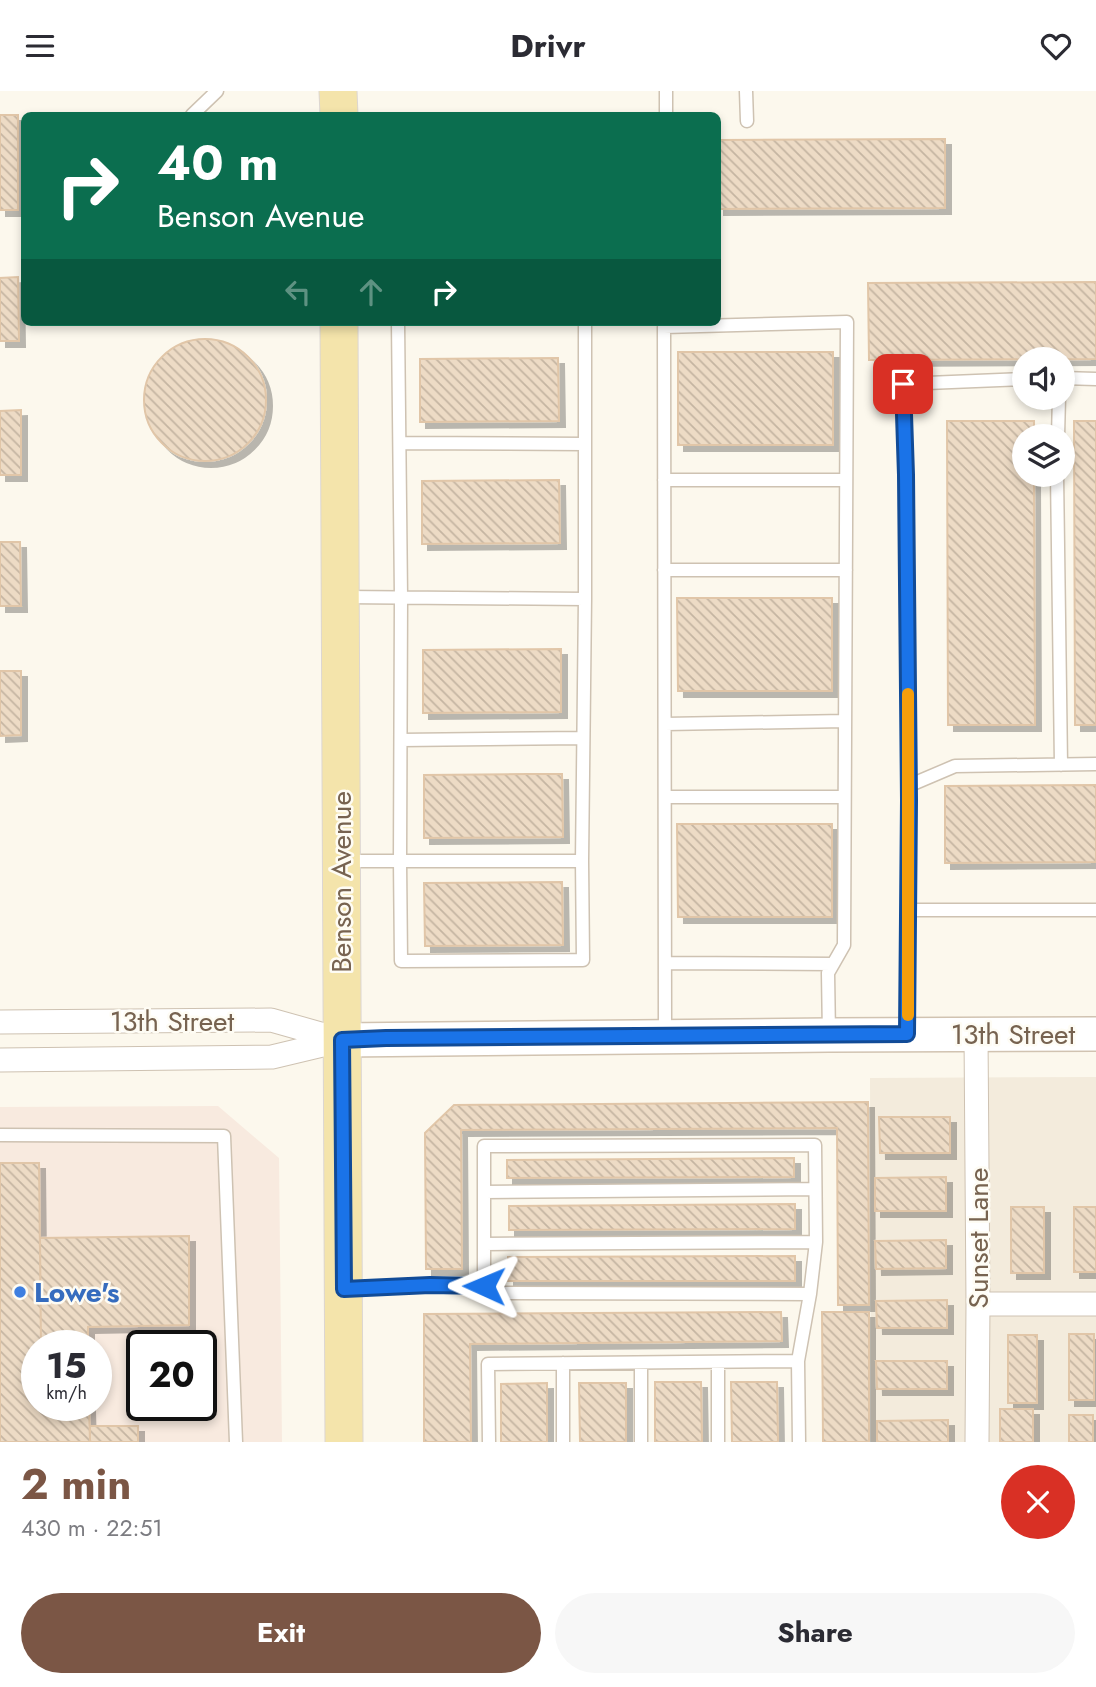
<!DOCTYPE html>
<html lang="en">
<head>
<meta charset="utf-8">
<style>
  body { margin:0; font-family:Jost,sans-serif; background:#f7f7f7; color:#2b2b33; height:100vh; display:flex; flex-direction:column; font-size:26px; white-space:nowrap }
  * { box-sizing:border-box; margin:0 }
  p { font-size:23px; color:#7c7c81 }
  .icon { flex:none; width:38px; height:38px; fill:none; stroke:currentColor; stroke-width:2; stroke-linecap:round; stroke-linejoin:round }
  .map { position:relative; height:1351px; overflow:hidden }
  .sheet { display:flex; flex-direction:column; background:#fff; flex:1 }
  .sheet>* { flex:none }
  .guide { position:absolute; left:21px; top:21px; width:700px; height:214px; border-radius:10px; box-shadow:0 4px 10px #0003; background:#0b6e4f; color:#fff; overflow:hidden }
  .buttons { position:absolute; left:1012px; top:256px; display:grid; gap:14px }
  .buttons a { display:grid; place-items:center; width:63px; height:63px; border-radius:50%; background:#fff; box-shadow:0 4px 10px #0003; font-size:35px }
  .speed { position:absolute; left:21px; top:1239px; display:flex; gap:14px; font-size:35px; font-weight:700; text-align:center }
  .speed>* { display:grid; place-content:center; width:91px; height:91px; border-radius:50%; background:#fff; box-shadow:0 4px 10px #0003; line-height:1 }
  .speed small { font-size:18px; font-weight:400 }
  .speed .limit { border:4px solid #111; border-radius:10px; background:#fff; color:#111 }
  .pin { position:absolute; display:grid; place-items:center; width:60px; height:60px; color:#fff; margin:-30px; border-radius:14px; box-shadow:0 4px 10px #0006 }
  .me { position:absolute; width:77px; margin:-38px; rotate:271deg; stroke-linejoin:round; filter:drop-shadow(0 0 5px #0008) }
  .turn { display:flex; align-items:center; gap:24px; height:147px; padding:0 21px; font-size:32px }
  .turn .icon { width:91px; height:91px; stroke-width:2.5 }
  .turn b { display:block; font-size:49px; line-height:60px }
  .lanes { display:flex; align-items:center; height:66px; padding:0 21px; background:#0003; justify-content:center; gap:35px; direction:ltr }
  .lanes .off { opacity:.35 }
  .round { display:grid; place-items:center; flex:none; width:74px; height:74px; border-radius:37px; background:#f7f7f7 }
  .overview { display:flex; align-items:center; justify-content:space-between; height:119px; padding:0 21px }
  h1 { font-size:42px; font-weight:700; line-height:52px; color:#7b5645 }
  .primary-button { display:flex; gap:14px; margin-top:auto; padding:14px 21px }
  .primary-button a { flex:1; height:80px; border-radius:42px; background:#7b5645; color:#fff; font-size:28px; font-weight:700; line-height:80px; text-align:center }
  .primary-button a+a { background:#f7f7f7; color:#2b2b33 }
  header { display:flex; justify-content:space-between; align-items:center; height:91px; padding:0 21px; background:#fff; font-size:32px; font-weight:700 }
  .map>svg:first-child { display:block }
</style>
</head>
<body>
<header><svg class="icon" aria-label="menu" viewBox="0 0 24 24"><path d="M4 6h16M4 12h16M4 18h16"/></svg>Drivr<svg class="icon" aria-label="heart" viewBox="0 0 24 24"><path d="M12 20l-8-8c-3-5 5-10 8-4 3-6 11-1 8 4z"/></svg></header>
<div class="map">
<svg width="1096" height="1351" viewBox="0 0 1096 1351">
  <defs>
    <pattern id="building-back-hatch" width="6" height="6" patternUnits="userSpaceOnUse" patternTransform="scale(1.75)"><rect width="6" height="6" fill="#eddbc5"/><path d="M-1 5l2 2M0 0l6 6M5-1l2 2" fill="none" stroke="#c5b5a2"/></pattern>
    <filter id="shadow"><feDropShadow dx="6" dy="6" stdDeviation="0" flood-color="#0004"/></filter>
  </defs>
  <rect width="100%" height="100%" fill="#fcf8ed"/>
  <path fill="#f3ebdc" d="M1096,986v365h-225l-1,-364z"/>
  <path fill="#f8eadf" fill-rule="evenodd" d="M218,1015l61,52 3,284h-282v-335zM37,1255h59v59h-59zM142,1255h59v59h-59z"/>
  <path fill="url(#building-back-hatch)" stroke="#e1c6a8" stroke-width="2" filter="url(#shadow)" d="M0,24h18v95h-18z
    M945,48v69l-227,1v-69z
    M18,186l1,64h-19v-63z
    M1096,191v77l-227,1 -1,-77z
    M144 309a61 61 0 1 1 122 0a61 61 0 1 1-122 0Z
    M678,261h155v93h-155z
    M558,267l1,63 -139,1v-63z
    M21,319v65h-21v-64z
    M947,330h87v15h-10v38h10l1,251h-87z
    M1074,330h22v304h-21z
    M559,389l1,63 -138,1v-63z
    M0,451h20l1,64h-21z
    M677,507h155v93h-154z
    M561,558v63l-138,1v-63z
    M0,580h21v64l-21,1z
    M528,683h34l1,63 -139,1v-63z
    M1096,694v77l-151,1v-77z
    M677,733h155v93h-154z
    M562,791l1,63 -138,1 -1,-63z
    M868,1011l1,203h-31l-1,-177 -376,2 1,139h-36l-1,-136 29,-28z
    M879,1026h71v36h-70z
    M794,1067v19l-287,1v-18z
    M0,1072h39l2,183h-4v59h52l1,37h-90z
    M946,1086v34h-71v-33z
    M795,1113v25l-286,1v-24z
    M1011,1116h33v66h-33z
    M1074,1116h22v65h-22z
    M189,1145v89l-101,2v19h-47l-1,-108z
    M946,1149v28l-70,1 -1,-28z
    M795,1165v25h-287v-24z
    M947,1209v28h-70l-1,-27z
    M781,1221l1,29 -312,3 1,98h-47v-128z
    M822,1221h47v130h-46z
    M1069,1243h25v66h-25z
    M1008,1244h29v68h-29z
    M876,1270h71v28h-70z
    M655,1291h46l1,60h-47z
    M731,1291h46l1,60h-46z
    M547,1292v59h-46v-58z
    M579,1292h47v59h-46z
    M1000,1318h33v33h-33z
    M1069,1324h24v27h-24z
    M948,1329v22h-71v-21z
    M90,1335h48v16h-48z"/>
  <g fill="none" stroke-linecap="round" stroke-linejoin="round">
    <defs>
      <path id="lane" d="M666,0v24
        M746,0l1,30
        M192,24l25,-24
        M398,231l3,275 -1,264 1,100 182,-1 -1,-99
        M1062,287l34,1
        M1058,345l1,-39
        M400,352l185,1
        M1057,383l4,291
        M664,389h182
        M664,479h182
        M344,506l241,2
        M665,633l180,-3
        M401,649l182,-2
        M908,695l47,-20 141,-2
        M665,706h179
        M345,770h237l3,-262v-277
        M909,819h187
        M665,872l168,1
        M907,942l2,-233 -3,-325 -3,-91 121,-5
        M665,945l-1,-709 183,-5 -3,623 -16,28 1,62
        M0,1044l224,1 12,306
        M484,1101l331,-3
        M484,1153l332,-2
        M347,1197l83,-3 54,1
        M798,1270l12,-67 6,-52 -1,-97 -331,1v140l15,7 311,1
        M718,1271v80
        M563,1272v79
        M489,1351l-1,-78 310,-3 1,81
        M641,1351v-79"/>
      <path id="street" d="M0,931l271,-2 71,20
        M976,943l2,270 -1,138
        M0,969l272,-3 67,-16
        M978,1213h118"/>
      <path id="secondary" d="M342,949l487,-5 267,-1"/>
      <path id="primary" d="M338,0l1,24
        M339,231l5,1120"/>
    </defs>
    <use href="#lane" stroke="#cec2b2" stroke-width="15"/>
    <use href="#street" stroke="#cec2b2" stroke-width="25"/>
    <use href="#secondary" stroke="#d1c3b1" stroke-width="36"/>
    <use href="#primary" stroke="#dcd6d2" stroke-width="39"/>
    <use href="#lane" stroke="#fff" stroke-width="12"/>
    <use href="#street" stroke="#fff" stroke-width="23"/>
    <use href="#secondary" stroke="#fff" stroke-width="33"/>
    <use href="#primary" stroke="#f4e4ab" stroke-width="37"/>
  </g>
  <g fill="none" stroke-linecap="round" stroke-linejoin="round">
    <defs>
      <path id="route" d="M484,1195l-54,-1 -86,4 -2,-249 44,-2 521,-4 2,-234 -3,-325 -3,-91"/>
    </defs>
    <use href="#route" stroke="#114b97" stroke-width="18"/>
    <use href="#route" stroke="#1a73e8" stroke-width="12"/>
    <path stroke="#f59e0b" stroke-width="12" d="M908,924v-321"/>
  </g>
  <circle fill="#3f7fe0" stroke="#fefcf4" stroke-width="2.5" cx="20" cy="1201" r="7"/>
  <g text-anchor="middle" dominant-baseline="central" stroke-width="5" stroke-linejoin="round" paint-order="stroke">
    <g font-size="28" fill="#776350" stroke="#fefcf4">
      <text transform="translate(341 791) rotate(-90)">Benson Avenue</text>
      <text x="172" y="930">13th Street</text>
      <text x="1013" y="943">13th Street</text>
      <text transform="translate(978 1147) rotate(-90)">Sunset Lane</text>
    </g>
    <g font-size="28" font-weight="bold" fill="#366cbe" stroke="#fefcf4" text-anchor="start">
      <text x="34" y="1201">Lowe's</text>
    </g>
  </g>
</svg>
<div class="buttons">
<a><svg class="icon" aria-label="sound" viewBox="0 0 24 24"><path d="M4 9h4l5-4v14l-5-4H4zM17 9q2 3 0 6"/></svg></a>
<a><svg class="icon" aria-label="layers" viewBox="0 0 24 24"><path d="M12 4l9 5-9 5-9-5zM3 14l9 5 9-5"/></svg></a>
</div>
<div class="speed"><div>15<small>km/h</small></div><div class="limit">20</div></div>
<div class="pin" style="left:903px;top:293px;background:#d93025"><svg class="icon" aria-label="arrive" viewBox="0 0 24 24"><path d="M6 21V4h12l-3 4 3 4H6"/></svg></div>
<svg class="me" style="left:484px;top:1195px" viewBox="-20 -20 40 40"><path d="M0-17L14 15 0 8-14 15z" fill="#1a73e8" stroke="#fff" stroke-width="4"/></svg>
<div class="guide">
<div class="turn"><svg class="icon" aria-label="right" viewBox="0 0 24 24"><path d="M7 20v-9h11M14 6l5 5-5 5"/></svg><div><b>40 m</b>Benson Avenue</div></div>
<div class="lanes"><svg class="icon off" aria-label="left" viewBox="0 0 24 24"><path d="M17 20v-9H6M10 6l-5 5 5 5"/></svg><svg class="icon off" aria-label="ahead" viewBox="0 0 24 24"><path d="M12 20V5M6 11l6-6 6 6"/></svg><svg class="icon" aria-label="right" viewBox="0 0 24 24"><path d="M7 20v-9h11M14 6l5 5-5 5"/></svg></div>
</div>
</div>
<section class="sheet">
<div class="overview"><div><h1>2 min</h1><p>430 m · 22:51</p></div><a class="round" style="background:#d93025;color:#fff"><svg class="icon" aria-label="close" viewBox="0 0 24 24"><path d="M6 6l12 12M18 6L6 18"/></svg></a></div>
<div class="primary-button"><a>Exit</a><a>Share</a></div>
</section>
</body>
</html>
